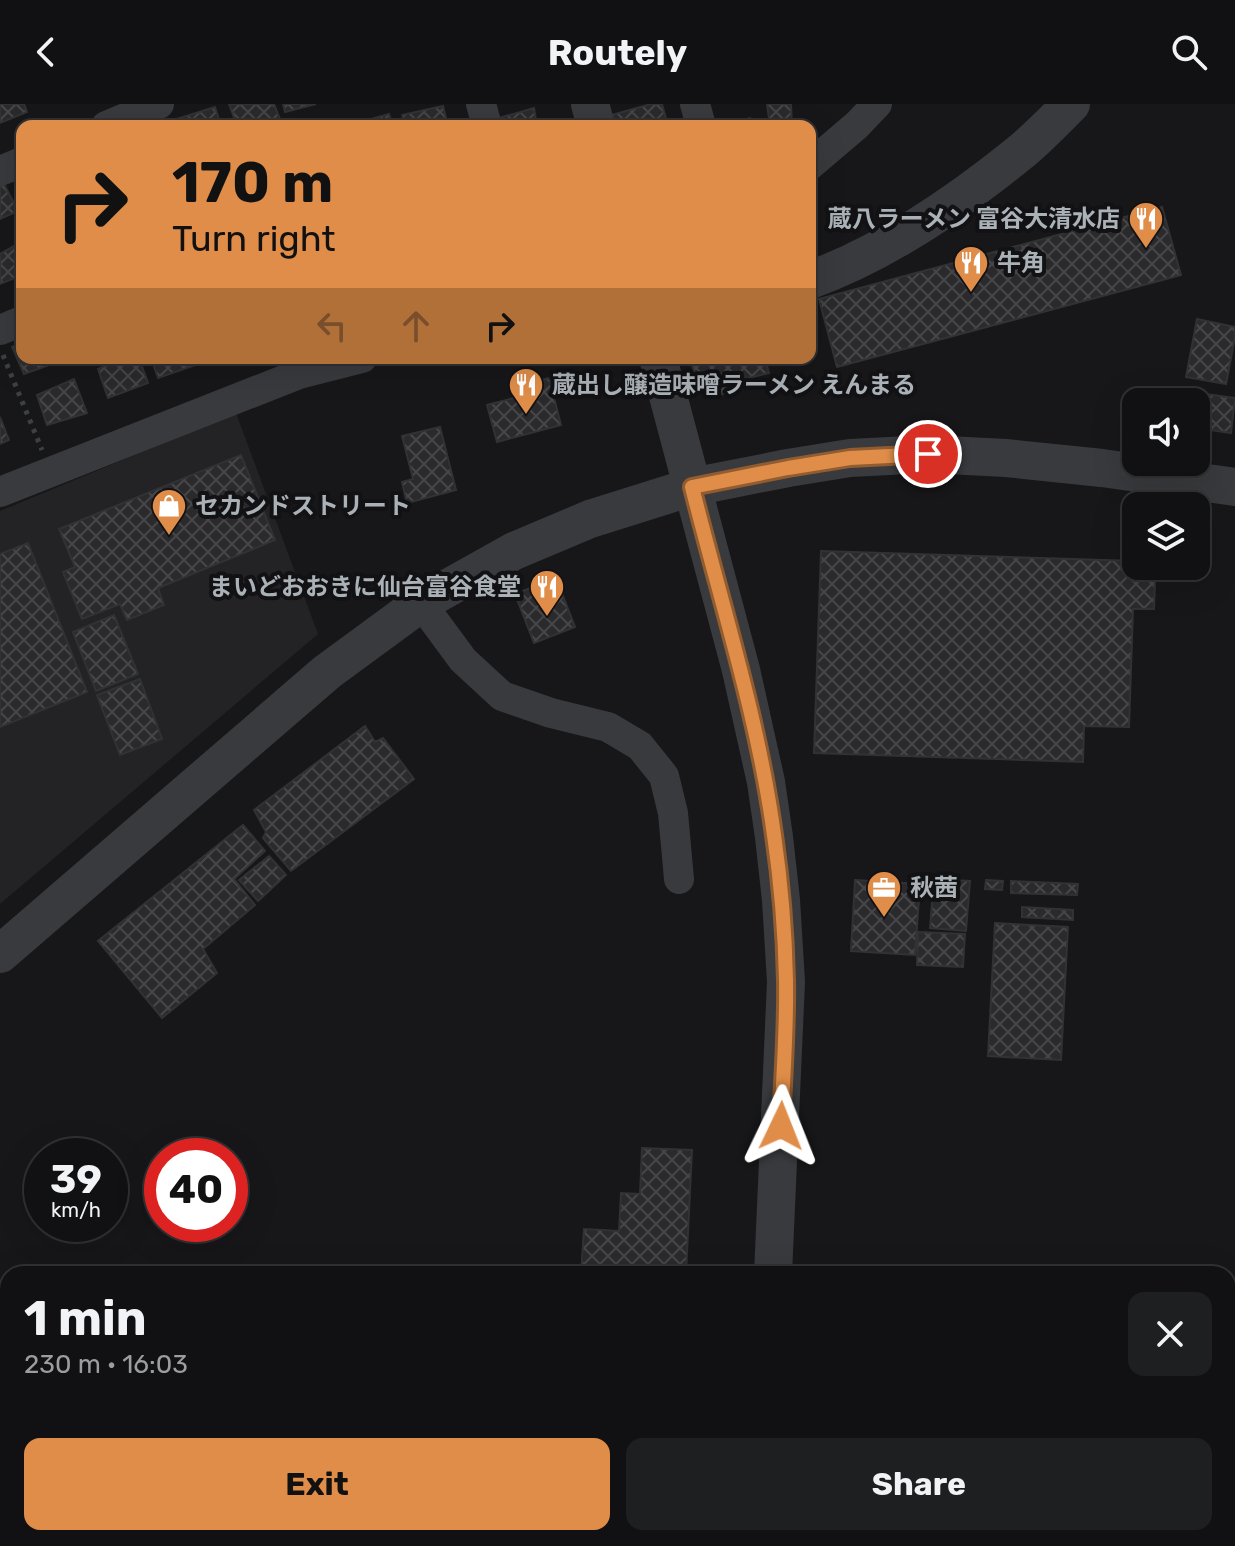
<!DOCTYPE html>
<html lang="en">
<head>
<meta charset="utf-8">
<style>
  body { margin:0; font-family:Rubik,"Noto Sans JP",sans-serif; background:#1e1f21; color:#f1f3f6; height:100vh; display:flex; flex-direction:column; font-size:30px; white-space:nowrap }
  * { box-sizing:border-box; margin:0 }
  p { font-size:26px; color:#9c9da0 }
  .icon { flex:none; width:44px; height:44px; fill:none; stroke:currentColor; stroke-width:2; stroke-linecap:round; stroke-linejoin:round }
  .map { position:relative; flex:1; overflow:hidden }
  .details { position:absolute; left:0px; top:1162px; width:1236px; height:280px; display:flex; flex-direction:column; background:#111113; border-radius:24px 24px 0 0; box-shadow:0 8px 32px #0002,0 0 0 2px #303133 }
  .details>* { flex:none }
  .guide { position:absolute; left:16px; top:16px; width:800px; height:244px; border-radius:16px; box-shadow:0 8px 32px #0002,0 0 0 2px #303133; background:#df8d48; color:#111; overflow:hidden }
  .controls { position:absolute; left:1122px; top:284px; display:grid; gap:16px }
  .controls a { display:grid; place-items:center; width:88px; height:88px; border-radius:16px; background:#111113; box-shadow:0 8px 32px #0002,0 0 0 2px #303133; font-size:40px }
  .speed { position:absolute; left:24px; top:1034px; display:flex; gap:16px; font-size:40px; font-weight:700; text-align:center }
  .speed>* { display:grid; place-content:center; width:104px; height:104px; border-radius:50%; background:#111113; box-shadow:0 8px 32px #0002,0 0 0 2px #303133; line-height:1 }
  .speed small { font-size:20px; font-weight:400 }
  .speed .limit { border:12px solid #d22; background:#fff; color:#111 }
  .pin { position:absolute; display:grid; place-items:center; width:68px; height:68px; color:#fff; margin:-34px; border:4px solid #fff; border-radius:50%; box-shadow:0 2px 8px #0007 }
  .me { position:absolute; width:88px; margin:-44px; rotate:2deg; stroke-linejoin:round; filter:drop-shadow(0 0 6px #0008) }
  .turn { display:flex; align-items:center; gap:28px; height:168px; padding:0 24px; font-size:36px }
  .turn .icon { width:104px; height:104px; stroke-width:2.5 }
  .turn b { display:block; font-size:56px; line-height:68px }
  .lanes { display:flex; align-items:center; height:76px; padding:0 24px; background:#0003; justify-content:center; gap:40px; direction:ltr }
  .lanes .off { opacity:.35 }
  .round { display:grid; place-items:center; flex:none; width:84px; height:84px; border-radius:16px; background:#1e1f21 }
  .headline { display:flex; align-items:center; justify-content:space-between; height:136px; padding:0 24px }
  h1 { font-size:48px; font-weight:700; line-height:60px }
  .cta { display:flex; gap:16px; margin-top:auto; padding:16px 24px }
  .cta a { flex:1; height:92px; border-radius:16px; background:#df8d48; color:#111; font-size:32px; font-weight:700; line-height:92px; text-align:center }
  .cta a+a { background:#1e1f21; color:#f1f3f6 }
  header { display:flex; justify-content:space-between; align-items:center; height:104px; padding:0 24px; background:#111113; font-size:36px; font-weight:700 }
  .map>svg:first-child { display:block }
</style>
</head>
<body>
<header><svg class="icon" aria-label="back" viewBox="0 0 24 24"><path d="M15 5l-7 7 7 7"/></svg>Routely<svg class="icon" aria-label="search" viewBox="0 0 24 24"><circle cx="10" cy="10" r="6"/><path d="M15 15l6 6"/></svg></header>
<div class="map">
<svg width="1235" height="1442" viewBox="0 0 1235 1442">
  <defs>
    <pattern id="building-cross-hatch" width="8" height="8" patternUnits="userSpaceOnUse" patternTransform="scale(2)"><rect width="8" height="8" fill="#2a2a2c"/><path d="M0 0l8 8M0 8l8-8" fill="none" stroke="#464648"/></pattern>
  </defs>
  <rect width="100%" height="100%" fill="#171719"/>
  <path fill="#232325" d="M236,309l82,221 -318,270v-393z"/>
  <path fill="url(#building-cross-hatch)" stroke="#313234" stroke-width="2" d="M0,0h24l3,8 -27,11z
    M229,0h45l7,18 -12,4h-32z
    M283,0h33l-31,8z
    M651,0h11l6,22h-57l-3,-10z
    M767,0h24l1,22h-22z
    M443,2l5,20h-43l-3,-11z
    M215,3l6,19h-53l-1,-4z
    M534,4l3,18h-43l-2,-6z
    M389,10l4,12h-47z
    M750,14l3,8h-31z
    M4,80l14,27 -18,8v-33z
    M1162,103l19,68 -344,92 -18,-68z
    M18,140l4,9v22l-22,9v-30z
    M1197,215l38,8v10l-9,47 -40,-7z
    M22,238v16h38l1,3 -37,13 -12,-27z
    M122,254h17l9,25 -40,15 -10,-29z
    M151,254h49l1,5 -43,15z
    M696,254h69l4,15 -37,9 3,9 -28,7 -4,-15 -6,1 -5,-19 6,-1z
    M549,274l12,47 -64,17 -10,-37 38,-10 -2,-10z
    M74,275l13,34 -40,12 -10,-30z
    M1184,287l51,7 -4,35 -35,-5v-26h-13z
    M0,313l9,23 -9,4z
    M440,323l16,63 -49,13 -5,-21 11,-3 -11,-43z
    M241,351l34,85 -117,48 6,17 -37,15 -7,-16 -38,15 -19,-47 12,-5 -16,-38z
    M28,439l59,149 -87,35v-173z
    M821,447l314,10 -1,20h21l-1,28h-21l-4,118 -45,-1 -1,36 -269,-9z
    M556,474l19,49 -41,16 -19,-49z
    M114,511l24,59 -42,17 -23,-59z
    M140,575l22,60 -42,16 -23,-60z
    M365,622l10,16 8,-4 31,41 -123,92 -28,-33 3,-6 -12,-22z
    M243,721l22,26 -31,28 21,26 -52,44 14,24 -55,45 -64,-77z
    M269,752l17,19 -28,26 -19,-21z
    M934,775l36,2 -4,50 -36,-3z
    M855,776l65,4 -5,71 -64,-4z
    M986,776l17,1 -1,9 -17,-1z
    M1011,777l67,3 -1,11 -66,-2z
    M1022,803l51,3v10l-51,-3z
    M995,819l73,4 -7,133 -73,-4z
    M918,828l47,2 -2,33 -46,-2z
    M642,1044l50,2 -6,124h-105l3,-45 35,2 2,-38 19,1z
    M886,1434h159l-1,8h-159z"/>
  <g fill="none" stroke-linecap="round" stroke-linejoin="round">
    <path stroke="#3e4144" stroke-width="5" stroke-dasharray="4 6" stroke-linecap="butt" d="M3,251l39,95"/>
    <path stroke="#383a3d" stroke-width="30" d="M481,0l6,22
      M695,0l6,22
      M106,22l53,-22
      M810,61l47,-40 20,-21
      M0,67l22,-9
      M0,226l22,-9
      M0,388l299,-118 63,-16
      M421,499l42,57 39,36 49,17 57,14 32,19 24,30 9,37 6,66"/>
    <path stroke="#383a3d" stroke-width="38" d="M590,0l6,22
      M810,176c75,-27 145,-75 207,-125 19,-15 37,-34 54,-51
      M658,254l83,312 25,112 8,55 7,63 5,82 -13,292
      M0,850l327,-282 94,-69 93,-52 76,-32 102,-32 96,-19 62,-10 78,-4 78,4 96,10 133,19
      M761,1442v-8"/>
  </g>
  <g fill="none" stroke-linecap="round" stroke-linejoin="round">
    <defs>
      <path id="route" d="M781,1022c2,-49 6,-98 5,-146 -1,-48 -5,-97 -12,-145 -16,-118 -53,-232 -82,-348l96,-19 62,-10 78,-4"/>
    </defs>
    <use href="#route" stroke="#915c2f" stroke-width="20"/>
    <use href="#route" stroke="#df8d48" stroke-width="14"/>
  </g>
  <defs>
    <symbol id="restaurant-pin" viewBox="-11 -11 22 30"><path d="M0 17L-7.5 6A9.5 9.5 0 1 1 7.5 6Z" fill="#df8d48" stroke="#121214"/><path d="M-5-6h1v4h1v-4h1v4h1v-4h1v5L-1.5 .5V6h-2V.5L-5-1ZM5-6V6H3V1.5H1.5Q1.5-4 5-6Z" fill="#fff"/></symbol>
    <symbol id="shop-pin" viewBox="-11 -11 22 30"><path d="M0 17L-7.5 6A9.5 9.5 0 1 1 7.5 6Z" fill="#df8d48" stroke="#121214"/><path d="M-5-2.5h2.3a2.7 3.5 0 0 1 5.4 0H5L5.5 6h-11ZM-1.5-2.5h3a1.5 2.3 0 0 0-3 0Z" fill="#fff"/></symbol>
    <symbol id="office-pin" viewBox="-11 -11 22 30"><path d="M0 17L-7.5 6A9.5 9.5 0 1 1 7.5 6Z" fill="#df8d48" stroke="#121214"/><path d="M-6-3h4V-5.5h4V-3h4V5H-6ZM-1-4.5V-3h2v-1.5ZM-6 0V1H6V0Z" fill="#fff"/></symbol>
  </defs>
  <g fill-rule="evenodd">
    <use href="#restaurant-pin" x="1126" y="95" width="40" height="54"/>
    <use href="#restaurant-pin" x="951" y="139" width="40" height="54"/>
    <use href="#restaurant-pin" x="506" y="261" width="40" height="54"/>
    <use href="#shop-pin" x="149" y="382" width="40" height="54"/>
    <use href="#restaurant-pin" x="527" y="463" width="40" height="54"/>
    <use href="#office-pin" x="864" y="764" width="40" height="54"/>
  </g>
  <g text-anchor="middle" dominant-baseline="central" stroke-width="8" stroke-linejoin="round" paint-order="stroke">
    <g font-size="24" font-weight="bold" fill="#aab1b7" stroke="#121214" text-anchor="start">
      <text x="1120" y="115" text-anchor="end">蔵八ラーメン 富谷大清水店</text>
      <text x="997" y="159">牛角</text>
      <text x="552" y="281">蔵出し醸造味噌ラーメン えんまる</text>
      <text x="195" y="402">セカンドストリート</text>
      <text x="521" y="483" text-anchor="end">まいどおおきに仙台富谷食堂</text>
      <text x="910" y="784">秋茜</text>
    </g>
  </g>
</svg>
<div class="controls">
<a><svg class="icon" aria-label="sound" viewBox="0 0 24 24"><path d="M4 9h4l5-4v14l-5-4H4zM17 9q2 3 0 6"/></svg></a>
<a><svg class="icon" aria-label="layers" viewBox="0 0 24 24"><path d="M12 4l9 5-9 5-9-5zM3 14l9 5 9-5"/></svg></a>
</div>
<div class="speed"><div>39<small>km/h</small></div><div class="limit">40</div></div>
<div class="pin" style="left:928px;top:350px;background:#d93025"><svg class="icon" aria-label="arrive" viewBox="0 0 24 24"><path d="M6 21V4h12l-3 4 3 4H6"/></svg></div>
<svg class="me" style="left:781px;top:1022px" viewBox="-20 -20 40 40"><path d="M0-17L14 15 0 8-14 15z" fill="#df8d48" stroke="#fff" stroke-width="4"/></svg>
<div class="guide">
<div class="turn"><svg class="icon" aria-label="right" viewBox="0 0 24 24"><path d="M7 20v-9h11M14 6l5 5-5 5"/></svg><div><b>170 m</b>Turn right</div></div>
<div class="lanes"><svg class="icon off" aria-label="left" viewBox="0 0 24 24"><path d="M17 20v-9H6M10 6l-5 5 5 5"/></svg><svg class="icon off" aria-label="ahead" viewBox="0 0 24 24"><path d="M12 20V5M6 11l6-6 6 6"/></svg><svg class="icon" aria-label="right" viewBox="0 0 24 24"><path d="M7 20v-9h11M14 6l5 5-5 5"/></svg></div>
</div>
<section class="details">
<div class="headline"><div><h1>1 min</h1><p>230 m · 16:03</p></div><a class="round"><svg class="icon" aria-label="close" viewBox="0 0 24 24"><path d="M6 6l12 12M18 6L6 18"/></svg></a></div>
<div class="cta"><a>Exit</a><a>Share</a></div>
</section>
</div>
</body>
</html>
